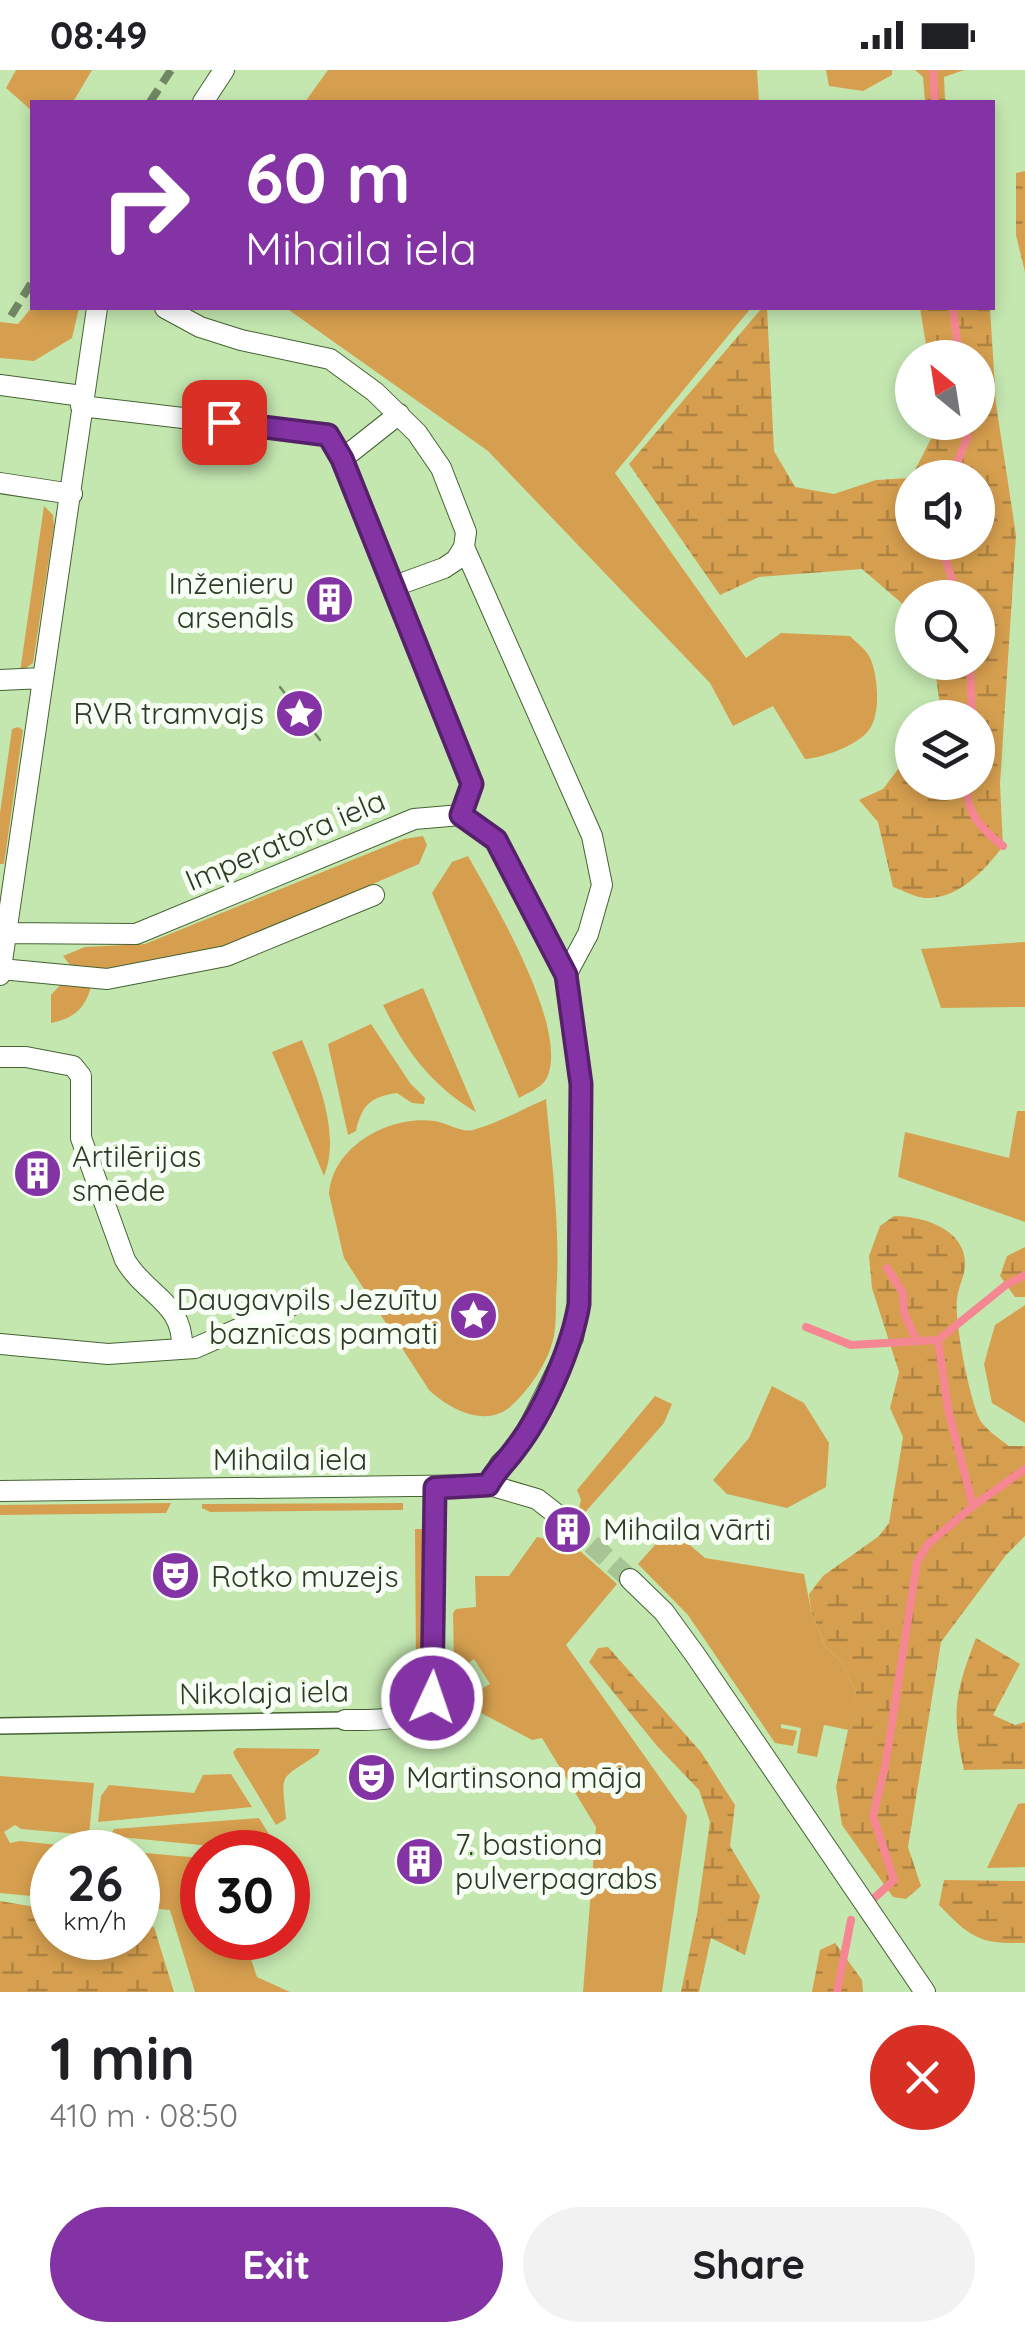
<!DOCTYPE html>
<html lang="en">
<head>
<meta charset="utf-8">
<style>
  body { margin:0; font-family:Quicksand,sans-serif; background:#f2f2f2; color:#202124; height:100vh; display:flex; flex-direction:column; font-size:38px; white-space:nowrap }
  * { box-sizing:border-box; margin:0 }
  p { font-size:32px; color:#757577 }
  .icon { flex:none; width:55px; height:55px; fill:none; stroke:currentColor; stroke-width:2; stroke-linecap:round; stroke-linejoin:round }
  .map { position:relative; height:1922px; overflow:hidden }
  .side { display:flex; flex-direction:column; background:#fff; flex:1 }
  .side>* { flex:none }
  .banner { position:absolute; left:30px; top:30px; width:965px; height:210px; border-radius:0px; box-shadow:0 5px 15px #0003; background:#8333a3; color:#fff; overflow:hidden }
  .needle { width:65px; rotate:330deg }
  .fabs { position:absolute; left:895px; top:270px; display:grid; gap:20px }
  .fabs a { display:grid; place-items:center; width:100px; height:100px; border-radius:50%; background:#fff; box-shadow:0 5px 15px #0003; font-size:50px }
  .speed { position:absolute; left:30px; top:1760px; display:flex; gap:20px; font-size:50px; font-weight:700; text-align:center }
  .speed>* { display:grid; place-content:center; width:130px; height:130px; border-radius:50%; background:#fff; box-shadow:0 5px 15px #0003; line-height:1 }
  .speed small { font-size:25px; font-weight:400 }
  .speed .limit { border:15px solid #d22; background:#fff; color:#111 }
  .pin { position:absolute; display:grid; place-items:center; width:85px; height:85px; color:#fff; margin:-42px; border-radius:20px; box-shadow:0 5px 15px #0006 }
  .me { position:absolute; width:110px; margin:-55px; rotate:3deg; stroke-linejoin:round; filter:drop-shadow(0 0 8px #0008) }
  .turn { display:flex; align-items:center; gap:35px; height:210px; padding:0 50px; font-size:45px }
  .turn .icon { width:130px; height:130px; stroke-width:2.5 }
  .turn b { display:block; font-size:70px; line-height:85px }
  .round { display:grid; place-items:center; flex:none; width:105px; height:105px; border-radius:52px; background:#f2f2f2 }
  .headline { display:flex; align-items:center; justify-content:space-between; height:170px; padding:0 50px }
  h1 { font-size:60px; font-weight:800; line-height:75px }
  .action { display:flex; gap:20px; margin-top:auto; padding:20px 50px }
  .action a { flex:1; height:115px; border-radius:60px; background:#8333a3; color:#fff; font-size:40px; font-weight:800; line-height:115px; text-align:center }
  .action a+a { background:#f2f2f2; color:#202124 }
  .status { display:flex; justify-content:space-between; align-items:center; height:70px; padding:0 50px; background:#fff; direction:ltr }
  .status svg { height:28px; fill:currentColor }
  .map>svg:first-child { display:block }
</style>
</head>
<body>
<div class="status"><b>08:49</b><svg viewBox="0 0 49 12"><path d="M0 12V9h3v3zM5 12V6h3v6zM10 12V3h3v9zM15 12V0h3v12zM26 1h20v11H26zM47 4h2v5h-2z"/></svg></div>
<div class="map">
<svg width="1025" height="1922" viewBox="0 0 1025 1922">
  <defs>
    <pattern id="wetland-marsh" width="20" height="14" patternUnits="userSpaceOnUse" patternTransform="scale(2.5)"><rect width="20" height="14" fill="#d69f4f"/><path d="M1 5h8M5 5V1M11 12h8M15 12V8" fill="none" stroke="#ae8341"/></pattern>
  </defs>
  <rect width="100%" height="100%" fill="#c4e7b0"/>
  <path fill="#d69f4f" d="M16,0h76l-19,32h-41v9l-26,-23z
    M328,0h429l2,32h-454z
    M826,0h66v5l-29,16 -34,-5z
    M32,237l47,1 -7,30 -38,23 -34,-3v-36l18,2z
    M286,238h465l-136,165 131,185 35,-25 69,3c7,7 18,15 21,24 7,18 10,54 -2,70 -11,15 -46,28 -64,29l-32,-53 -40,20 -23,-43 -222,-232z
    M44,436l9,9 1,11 -21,137 -13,9z
    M18,657l5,3 -19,134h-4v-51l12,-84z
    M423,766l4,9 -8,19 -196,85 -94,20h-56l-10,-13 22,-9 60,-3 259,-105z
    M468,786c24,43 106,179 77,225 -6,8 -18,12 -26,17l-87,-205 20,-31z
    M1025,872v65l-84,1 -20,-59z
    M64,911l28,2c-6,25 -17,35 -41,40v-28z
    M423,918l53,124c-44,-26 -70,-61 -93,-107z
    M371,954l39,59 15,15 -1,6 -12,-1 -15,-10c-27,4 -35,12 -41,38l-8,4 -20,-91z
    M302,970c16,39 39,95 22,136l-52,-124z
    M546,1029c6,66 15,132 10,199 0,12 0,26 -2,38 -6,27 -24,53 -44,71 -25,21 -61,2 -81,-17l-85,-132 -15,-64c4,-49 61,-79 106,-73 12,2 27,12 38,9 25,-7 50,-21 73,-31z
    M1017,1041h8v111l-127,-45 7,-45 104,26z
    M1025,1235v118l-33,-20 -8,-39 11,-39z
    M772,1316l32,17 25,40 -3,44 -39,21 -60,-14 -14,-14 36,-42z
    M655,1326l17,8 -8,19 -84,95 -3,-3 4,-15 -4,-10z
    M171,1433l-5,10 -166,2v-10z
    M403,1433v7l-193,2 -8,-4v-4z
    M670,1458l35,30 99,16 7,36 14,36 17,16 14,30 -7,38 -25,-5 -7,32 -20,-4 4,-25 -20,-4v4l16,3 -4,15 -18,-3 -87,-128 -50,-51z
    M415,1459h7l3,140 -9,1z
    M560,1463l57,51 -51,61 121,171 -25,176h-79l13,-165 -54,-89 -10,2 -68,-36 1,-6 25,-14 -16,-25 -13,9 -7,-5 -1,-50 3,-4 20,-2 -1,-31h34l28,-39 12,3z
    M237,1678l83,1 -2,5c-41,28 -36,17 -32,65l-10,6 -41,-68 -2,-5z
    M231,1704l21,33 -154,15 3,-26 8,-11 85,8 9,-18z
    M0,1706l94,7 -5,52 -68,-6 -6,-4 -11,7 6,11 10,-2 69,7v4h-37v46l-52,-5z
    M1025,1733v64l-38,1 31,-64z
    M259,1748l21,34h-66l-3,-6 -101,-10 4,-7z
    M99,1779l103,9v80h42l13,39 33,15h-95l-25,-82 -32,-3v-55h-40z"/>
  <path fill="url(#wetland-marsh)" fill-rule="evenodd" d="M915,0h49l-20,7 1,22 4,3h-24l-2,-25z
    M1025,101v101l-9,-37v-62z
    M762,238h5l7,143 21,36 39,7 42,-14 35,-2 28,-55 39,-1v-64l-50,-1 -8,-49h70l6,96 20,131 -16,249 3,62c-18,24 -45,54 -79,52 -10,-1 -22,-8 -31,-11l-15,-65 -19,-22 24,-11 29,-38v31h66v-64l-40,-1 3,-5 -7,-49 44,-1v-64h-66v14l-50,-43 -103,8 -39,18 -91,-131zM912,408h66v64h-66z
    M894,1146c27,0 70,12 71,46 1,12 -7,25 -8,37 -3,22 13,102 23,121 6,10 20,19 29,26h16v90l-19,19 -65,87 -33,205 13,39 -15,13 -13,-2 -51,-72 -6,-38 20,-95 -14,-30 -17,-16 -14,-36 -2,-16 14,-18 56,-40 10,-13 14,-86 -13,-29 9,-36 -27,-84 -3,-32 11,-30z
    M1025,1177v50h-10l-15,-21 7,-20z
    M976,1568l44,26 -27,51 22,10 10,-3v47l-61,1c-13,-58 -9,-77 12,-132z
    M608,1577l93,105 34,53 -5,41 30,50 -15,59 -34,-17 -12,54h-18l16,-78 13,-92 -11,-32 -42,-44 -68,-84 9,-14z
    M944,1810l81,1v62c-46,1 -54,-5 -86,-38z
    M0,1831l52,9v28h86v-14l16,3 20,65h-174z
    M835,1873l27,37 1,12h-51l8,-42z"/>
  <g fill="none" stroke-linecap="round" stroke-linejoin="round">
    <path stroke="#f58792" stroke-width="8" d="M933,0l2,32
      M953,238l6,50
      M951,408l17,-42 -2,-14
      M940,472l18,56
      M970,592l2,56
      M967,712c-2,30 13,46 36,64
      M887,1198l16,25 1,20 13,28
      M806,1257l45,18 87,-5
      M973,1436l52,-37
      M871,1831l23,-21 -21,-64 12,-49 32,-205 11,-18 45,-38 -25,-97 -10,-69 68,-55 19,-10
      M837,1922l14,-72"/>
    <path stroke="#a6c494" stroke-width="20" stroke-dasharray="20 10" stroke-linecap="butt" d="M569,1454l61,55"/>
    <defs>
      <path id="pedestrian" d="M0,1656l345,-6"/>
      <path id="minor" d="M203,32l21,-32
        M165,238l35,19 41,13 89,19 45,33 42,41 24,35 25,64 -2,15 -8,13 -12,8 -52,19
        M0,315l82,11
        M81,336l246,29 15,24 130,325 -11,31
        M342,389l57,-45
        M0,413l72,11
        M464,477l128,289 10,49 -14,49 -22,41
        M0,610l43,-2
        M0,863l136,1 278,-115 47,-4 35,25 70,135 15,109 -2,220 -6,34 -42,85 -15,26 -16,15 -11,21
        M1,899l106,10 119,-23 148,-61
        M0,905l97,-667
        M0,987h26l47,9 8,10v62l44,122c22,37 59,42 57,89
        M0,1274l108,10 87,-6 109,-48
        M0,1421l489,-6 48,14 32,25
        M630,1509l34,33 32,44 229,336
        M345,1650c40,0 55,2 87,-22l3,-210"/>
    </defs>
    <use href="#pedestrian" stroke="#456333" stroke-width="18"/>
    <use href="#minor" stroke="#456333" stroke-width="22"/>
    <use href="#pedestrian" stroke="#fff" stroke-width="15"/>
    <use href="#minor" stroke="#fff" stroke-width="20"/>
    <path stroke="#718763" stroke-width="2.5" d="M280,617l40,53"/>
    <path stroke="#718763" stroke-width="8" stroke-dasharray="15 8" stroke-linecap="butt" d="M150,32l21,-32
      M11,246l21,-34"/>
  </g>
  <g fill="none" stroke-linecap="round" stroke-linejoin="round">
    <defs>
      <path id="route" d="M224,352l104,13 14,24 130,325 -11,31 35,25 70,135 15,109 -2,220c-7,43 -35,108 -63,144 -10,14 -19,21 -28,37l-53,3 -3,210"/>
    </defs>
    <use href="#route" stroke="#55216a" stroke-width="25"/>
    <use href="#route" stroke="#8333a3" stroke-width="18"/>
  </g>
  <defs>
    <symbol id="building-disc" viewBox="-11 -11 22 22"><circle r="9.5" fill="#8333a3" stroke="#f7fef3"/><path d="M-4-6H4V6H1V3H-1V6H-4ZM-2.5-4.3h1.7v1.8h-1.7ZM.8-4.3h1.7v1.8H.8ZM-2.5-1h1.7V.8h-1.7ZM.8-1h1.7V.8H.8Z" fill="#fff"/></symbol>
    <symbol id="sight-disc" viewBox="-11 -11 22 22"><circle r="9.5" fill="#8333a3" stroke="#f7fef3"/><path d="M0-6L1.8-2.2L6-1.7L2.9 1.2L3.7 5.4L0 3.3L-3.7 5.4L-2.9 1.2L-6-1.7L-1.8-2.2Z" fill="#fff"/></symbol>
    <symbol id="theatre-disc" viewBox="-11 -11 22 22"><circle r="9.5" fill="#8333a3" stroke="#f7fef3"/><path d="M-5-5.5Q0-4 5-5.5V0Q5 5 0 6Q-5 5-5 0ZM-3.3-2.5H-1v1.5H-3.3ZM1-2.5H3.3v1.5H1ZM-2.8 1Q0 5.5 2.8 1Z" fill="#fff"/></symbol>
  </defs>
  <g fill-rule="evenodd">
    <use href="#building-disc" x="302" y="502" width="55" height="55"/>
    <use href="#sight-disc" x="272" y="616" width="55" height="55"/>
    <use href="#building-disc" x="10" y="1076" width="55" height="55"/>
    <use href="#sight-disc" x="446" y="1218" width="55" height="55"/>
    <use href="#building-disc" x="540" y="1432" width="55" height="55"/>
    <use href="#theatre-disc" x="148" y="1478" width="55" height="55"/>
    <use href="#theatre-disc" x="344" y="1680" width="55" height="55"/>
    <use href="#building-disc" x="392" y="1764" width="55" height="55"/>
  </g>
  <g text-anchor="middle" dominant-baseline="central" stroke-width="10" stroke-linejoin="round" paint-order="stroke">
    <g font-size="30" fill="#2d3a25" stroke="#f7fef3" text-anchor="start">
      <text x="294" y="513" text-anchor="end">Inženieru<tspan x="294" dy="34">arsenāls</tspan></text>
      <text x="264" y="643" text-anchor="end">RVR tramvajs</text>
      <text x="72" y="1086">Artilērijas<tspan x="72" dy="34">smēde</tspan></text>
      <text x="438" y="1229" text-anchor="end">Daugavpils Jezuītu<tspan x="438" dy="34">baznīcas pamati</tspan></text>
      <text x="603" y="1459">Mihaila vārti</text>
      <text x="211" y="1506">Rotko muzejs</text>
      <text x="406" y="1707">Martinsona māja</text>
      <text x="455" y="1774">7. bastiona<tspan x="455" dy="34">pulverpagrabs</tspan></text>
    </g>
    <g font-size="30" fill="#2d3a25" stroke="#f7fef3">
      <text transform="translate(285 770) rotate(-23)">Imperatora iela</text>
      <text x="290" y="1389">Mihaila iela</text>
      <text transform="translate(264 1622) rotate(-1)">Nikolaja iela</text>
    </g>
  </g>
</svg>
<div class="fabs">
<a><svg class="needle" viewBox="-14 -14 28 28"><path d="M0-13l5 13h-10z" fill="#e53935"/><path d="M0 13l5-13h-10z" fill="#757577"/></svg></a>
<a><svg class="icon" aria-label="sound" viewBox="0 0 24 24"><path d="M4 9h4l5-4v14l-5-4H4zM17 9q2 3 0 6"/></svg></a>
<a><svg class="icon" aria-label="search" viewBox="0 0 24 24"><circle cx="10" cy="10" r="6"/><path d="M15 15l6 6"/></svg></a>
<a><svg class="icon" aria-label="layers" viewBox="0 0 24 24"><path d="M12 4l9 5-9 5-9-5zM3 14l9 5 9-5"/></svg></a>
</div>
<div class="speed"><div>26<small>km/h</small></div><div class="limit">30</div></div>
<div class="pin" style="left:224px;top:352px;background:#d93025"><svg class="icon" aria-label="arrive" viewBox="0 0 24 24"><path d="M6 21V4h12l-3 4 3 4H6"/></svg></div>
<svg class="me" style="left:432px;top:1628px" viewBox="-20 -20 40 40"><circle r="17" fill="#8333a3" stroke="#fff" stroke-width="3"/><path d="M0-11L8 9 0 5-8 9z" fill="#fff"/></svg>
<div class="banner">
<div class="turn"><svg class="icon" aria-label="right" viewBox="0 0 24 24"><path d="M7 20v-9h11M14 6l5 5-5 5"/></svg><div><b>60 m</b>Mihaila iela</div></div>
</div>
</div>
<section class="side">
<div class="headline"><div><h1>1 min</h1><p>410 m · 08:50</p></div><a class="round" style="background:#d93025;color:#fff"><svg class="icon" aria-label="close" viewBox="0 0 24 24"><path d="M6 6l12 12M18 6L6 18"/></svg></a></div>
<div class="action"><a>Exit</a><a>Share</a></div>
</section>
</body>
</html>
